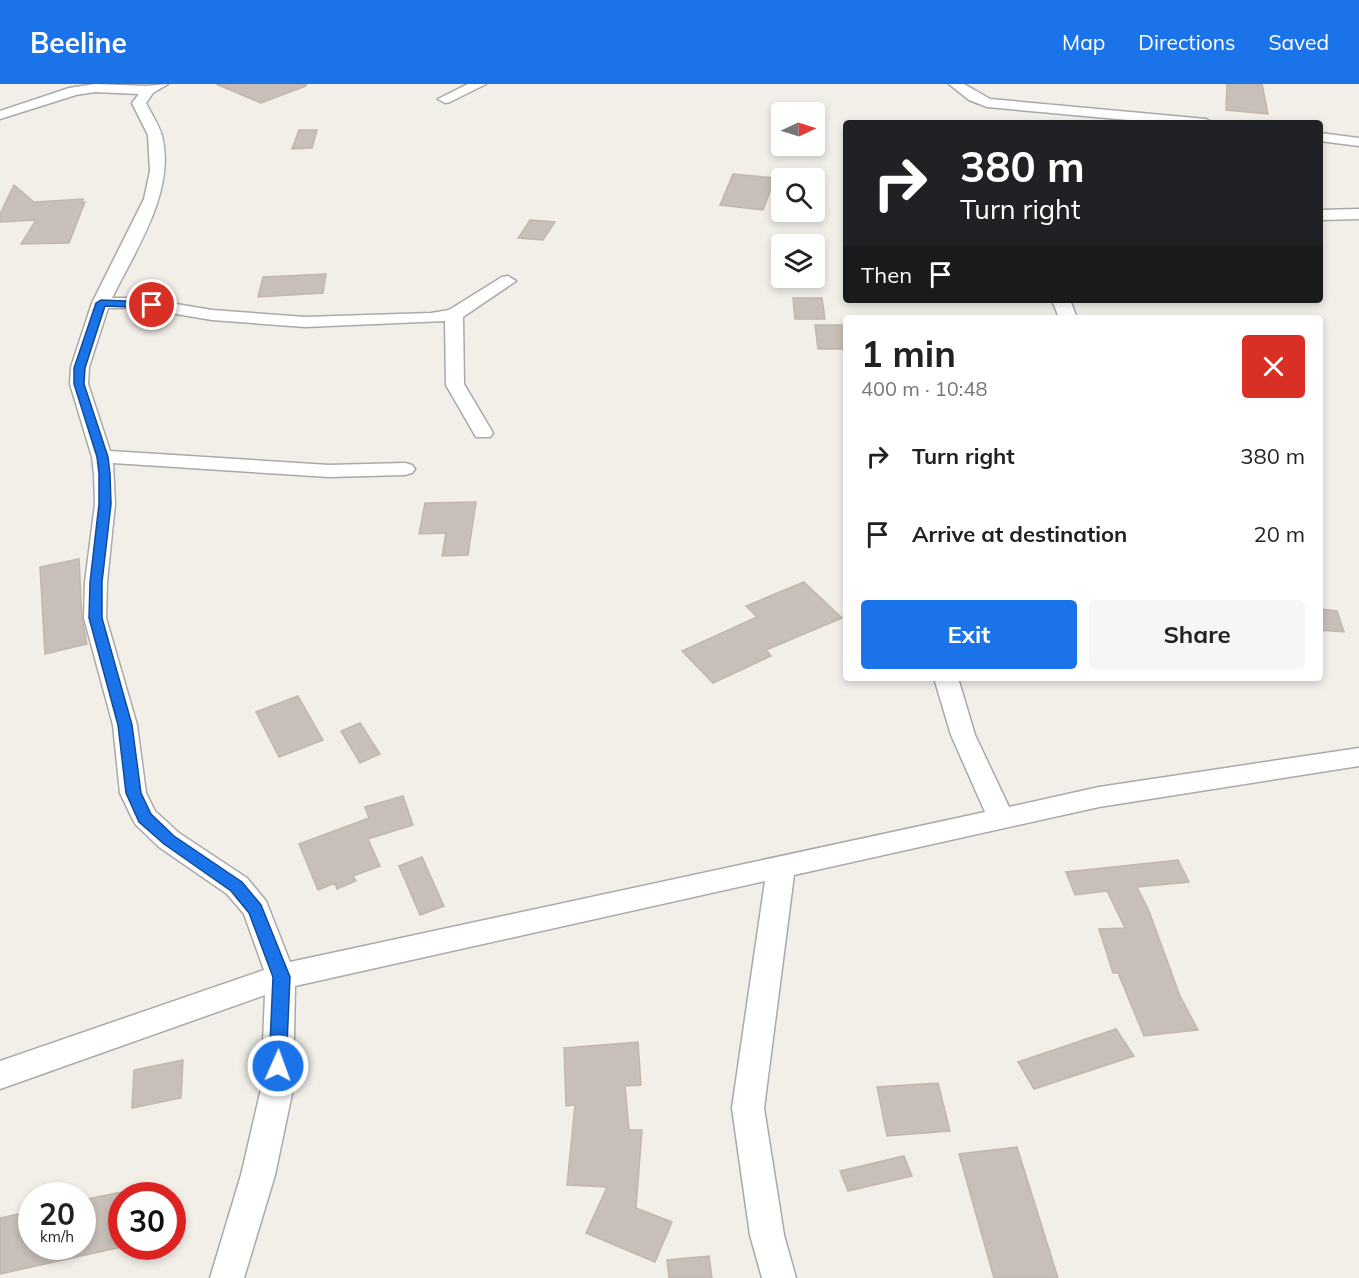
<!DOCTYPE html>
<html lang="en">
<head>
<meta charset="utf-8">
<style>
  body { margin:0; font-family:Mulish,sans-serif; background:#f6f6f6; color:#222; height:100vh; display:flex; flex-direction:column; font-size:22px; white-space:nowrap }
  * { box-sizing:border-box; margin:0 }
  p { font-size:20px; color:#767676 }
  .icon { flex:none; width:33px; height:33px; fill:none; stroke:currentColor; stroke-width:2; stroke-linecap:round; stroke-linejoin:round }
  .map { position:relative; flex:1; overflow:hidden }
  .sheet { position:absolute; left:843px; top:231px; width:480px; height:366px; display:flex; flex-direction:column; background:#fff; border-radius:6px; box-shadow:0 3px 9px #0003 }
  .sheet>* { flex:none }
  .top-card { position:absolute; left:843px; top:36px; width:480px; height:183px; border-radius:6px; box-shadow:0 3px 9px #0003; background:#202124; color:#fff; overflow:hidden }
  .needle { width:39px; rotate:86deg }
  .fabs { position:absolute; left:771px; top:18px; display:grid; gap:12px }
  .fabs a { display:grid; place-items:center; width:54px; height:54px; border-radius:6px; background:#fff; box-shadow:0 3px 9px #0003; font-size:30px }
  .speed { position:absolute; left:18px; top:1098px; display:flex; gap:12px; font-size:30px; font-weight:700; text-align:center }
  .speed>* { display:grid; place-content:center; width:78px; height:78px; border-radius:50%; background:#fff; box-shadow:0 3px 9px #0003; line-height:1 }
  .speed small { font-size:15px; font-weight:400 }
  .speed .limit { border:9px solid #d22; background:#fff; color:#111 }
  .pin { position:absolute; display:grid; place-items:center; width:51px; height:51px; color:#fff; margin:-26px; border:3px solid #fff; border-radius:50%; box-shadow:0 2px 6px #0007 }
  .me { position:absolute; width:66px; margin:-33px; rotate:2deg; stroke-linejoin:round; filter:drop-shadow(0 0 4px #0008) }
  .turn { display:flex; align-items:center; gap:21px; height:126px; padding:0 18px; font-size:27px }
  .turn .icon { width:78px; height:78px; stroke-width:2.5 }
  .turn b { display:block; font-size:42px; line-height:51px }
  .then { display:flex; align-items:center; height:57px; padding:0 18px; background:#0003; gap:12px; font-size:22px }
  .round { display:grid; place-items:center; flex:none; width:63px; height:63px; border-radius:6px; background:#f6f6f6 }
  .headline { display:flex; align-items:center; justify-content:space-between; height:102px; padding:0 18px }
  h1 { font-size:36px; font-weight:700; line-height:45px }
  .action { display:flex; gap:12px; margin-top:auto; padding:12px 18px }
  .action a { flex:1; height:69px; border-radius:6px; background:#1a73e8; color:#fff; font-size:24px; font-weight:700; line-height:69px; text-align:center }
  .action a+a { background:#f6f6f6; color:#222 }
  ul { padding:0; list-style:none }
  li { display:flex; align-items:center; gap:18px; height:78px; padding:0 18px }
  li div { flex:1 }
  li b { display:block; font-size:22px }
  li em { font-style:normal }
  header { display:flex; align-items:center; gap:36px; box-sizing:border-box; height:84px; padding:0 30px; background:#1a73e8; color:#fff }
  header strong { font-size:28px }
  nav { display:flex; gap:33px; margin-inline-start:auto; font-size:21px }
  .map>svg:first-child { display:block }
</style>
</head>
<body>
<header>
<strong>Beeline</strong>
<nav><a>Map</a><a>Directions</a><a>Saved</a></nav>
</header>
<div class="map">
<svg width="1359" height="1194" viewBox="0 0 1359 1194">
  <rect width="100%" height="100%" fill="#f2efe9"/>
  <path fill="#c7bfb8" stroke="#c4b6ab" stroke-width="1.5" d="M216,0h90v2l-45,17z
    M1227,0h35l6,30 -42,-4z
    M299,46h18l-5,18 -20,1z
    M733,90l42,4 -12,32 -43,-5z
    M14,101l20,17 49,-3 -1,4 3,-1 -16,41 -48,1 15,-24 -36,2v-8z
    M530,136l25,2 -12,18 -25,-2z
    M326,190l-3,19 -65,4 5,-20z
    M793,214h29l3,21h-30z
    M815,241h31v24h-28z
    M476,418l-8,53 -26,1 4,-23 -27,1 6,-31z
    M79,475l3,59 5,26 -42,10 -5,-87z
    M804,498l38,36 -76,32 5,6 -58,27 -31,-32 75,-34 -11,-11z
    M1320,525l17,2 7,21 -24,-2z
    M298,612l25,44 -44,17 -23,-45z
    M360,639l20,31 -20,9 -19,-32z
    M403,712l10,29 -45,14 12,27 -27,10 3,5 -19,8 -2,-6 -17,7 -19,-46 70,-26 -4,-11z
    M422,773l22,49 -24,9 -21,-49z
    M1178,776l11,22 -52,5 12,24 31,85 18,34 -54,6 -26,-63h-5l-14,-44 26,-1 -18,-37 -32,4 -9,-23z
    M1116,945l18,27 -100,33 -16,-27z
    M638,958l3,43 -16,1 4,44h13l-6,78 36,14 -17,40 -69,-29 21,-46 -40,-2 8,-80 -9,1 -2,-58z
    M183,976l-2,38 -49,10 2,-38z
    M938,999l12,48 -63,5 -10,-49z
    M1017,1063l41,131h-64l-35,-124z
    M904,1072l8,20 -64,15 -8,-20z
    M122,1108v55l-122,27v-56l32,-7v35h50v-46z
    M709,1172l3,22h-43l-2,-18z"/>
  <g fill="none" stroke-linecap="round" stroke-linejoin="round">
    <defs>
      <path id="minor" d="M95,0l51,2 22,-2 -15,9 -7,10c5,10 13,22 16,33 14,55 -27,115 -50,162h28l72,12 93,7 126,-4 18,-3 53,-33 6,-1 8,5 -53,36 1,67 29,49 -3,4h-14l-30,-52 -1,-64 -140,6 -93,-7 -72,-12h-32l-19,59 -1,17 22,67 219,14 76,-2 7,2 3,4 -3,4 -7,2 -76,2 -216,-14 2,41 -8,78 -1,36 31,107 9,68 9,18 24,22 68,45 19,23 24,61 695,-150 -34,-77 -17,-57h24l17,57 34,72 90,-20 260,-39v18l-260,41 -305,68 -30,233 20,127 12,43h-34l-12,-43 -18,-127 33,-227 -470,105 -2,103 -18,86 -31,103h-34l31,-103 20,-86 4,-94 -265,94v-28l264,-91 -20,-56 -17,-20 -68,-47 -23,-22 -4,-7 -12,-25 -7,-68 -29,-107 1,-36 10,-78 -1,-30 -2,-17 -22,-73 1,-17 21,-64 52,-104 6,-28 -2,-36 -16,-32 7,-9 -44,-2 -19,3 -76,24v-8l69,-23z
        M468,0h18l-36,18 -5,1 -7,-4z
        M949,0h15l26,15 216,20 7,4h-52l-174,-16 -18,-7z
        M1320,49l39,5v8l-39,-5z
        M1359,125v10l-39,1v-10z
        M1052,216h18l7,18h-18z"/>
    </defs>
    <use href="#minor" stroke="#a9a9a9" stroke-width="3"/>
    <use href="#minor" fill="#fff" fill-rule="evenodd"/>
  </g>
  <path fill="#1a73e8" stroke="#114b97" stroke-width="1.5" d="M101,216l51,2 5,3 -5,3 -47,-2 -20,62 -1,16 24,73 2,17 1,30 -9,78v36l30,107 9,68 10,21 23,22 68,46 19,23 29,72 -4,89 -2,6 -6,2 -7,-2 -2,-6 4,-89 -24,-64 -18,-22 -67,-47 -25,-22 -13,-29 -8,-68 -29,-107 1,-36 9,-78v-30l-2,-17 -23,-73v-16l22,-65z"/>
</svg>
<div class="fabs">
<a><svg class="needle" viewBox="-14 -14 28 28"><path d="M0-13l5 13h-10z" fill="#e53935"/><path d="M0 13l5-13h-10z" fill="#767676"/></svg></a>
<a><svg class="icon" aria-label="search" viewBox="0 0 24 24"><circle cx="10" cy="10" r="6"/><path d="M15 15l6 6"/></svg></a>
<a><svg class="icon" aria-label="layers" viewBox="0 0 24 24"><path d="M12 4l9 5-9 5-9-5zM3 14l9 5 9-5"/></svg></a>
</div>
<div class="speed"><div>20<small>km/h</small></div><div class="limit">30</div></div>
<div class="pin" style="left:152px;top:221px;background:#d93025"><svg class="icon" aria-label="arrive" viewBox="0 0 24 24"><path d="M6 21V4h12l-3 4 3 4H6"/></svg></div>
<svg class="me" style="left:278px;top:982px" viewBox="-20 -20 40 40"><circle r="17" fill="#1a73e8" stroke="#fff" stroke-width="3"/><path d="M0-11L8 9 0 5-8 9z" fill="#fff"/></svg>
<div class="top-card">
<div class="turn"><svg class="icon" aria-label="right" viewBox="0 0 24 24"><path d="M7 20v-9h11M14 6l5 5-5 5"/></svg><div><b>380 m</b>Turn right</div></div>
<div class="then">Then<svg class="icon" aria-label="arrive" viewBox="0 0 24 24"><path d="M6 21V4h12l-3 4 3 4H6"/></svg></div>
</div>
<section class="sheet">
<div class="headline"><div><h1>1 min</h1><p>400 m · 10:48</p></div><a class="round" style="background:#d93025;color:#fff"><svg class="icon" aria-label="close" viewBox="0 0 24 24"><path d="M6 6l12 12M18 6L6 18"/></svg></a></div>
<ul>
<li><svg class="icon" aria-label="right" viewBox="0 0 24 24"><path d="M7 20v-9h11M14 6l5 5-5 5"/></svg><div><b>Turn right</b></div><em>380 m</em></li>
<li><svg class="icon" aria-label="arrive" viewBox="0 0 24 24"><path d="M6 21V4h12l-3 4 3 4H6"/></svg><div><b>Arrive at destination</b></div><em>20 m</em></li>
</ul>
<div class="action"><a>Exit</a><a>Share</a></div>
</section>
</div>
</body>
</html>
